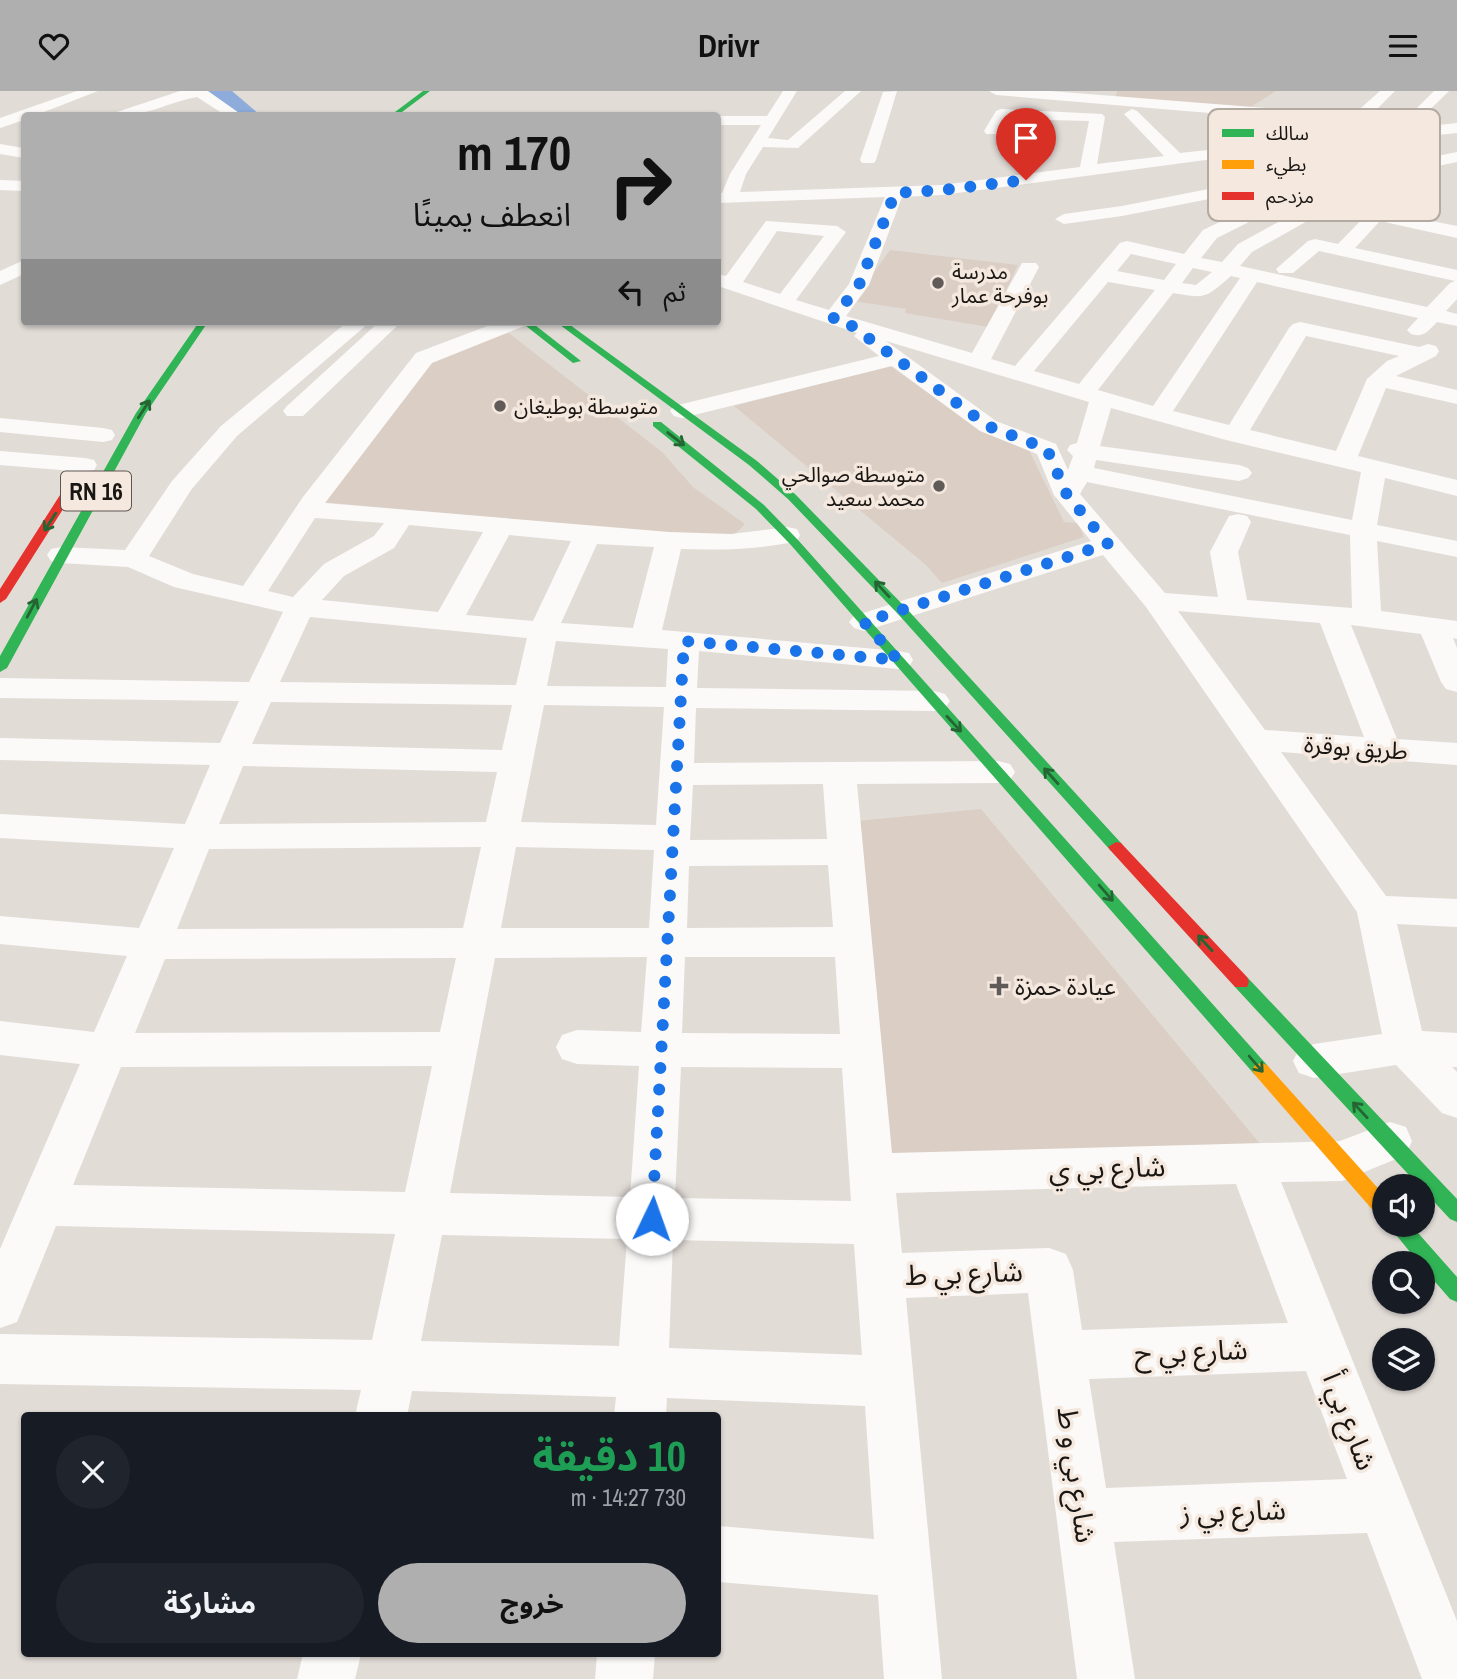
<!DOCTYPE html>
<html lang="ar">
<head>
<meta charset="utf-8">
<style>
  body { margin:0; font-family:"Archivo Narrow","Noto Sans Arabic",sans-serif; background:#20242c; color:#f1f3f6; direction:rtl; height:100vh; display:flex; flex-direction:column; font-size:26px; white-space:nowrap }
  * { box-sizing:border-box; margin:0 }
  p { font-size:23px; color:#9ea1a6 }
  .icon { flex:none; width:38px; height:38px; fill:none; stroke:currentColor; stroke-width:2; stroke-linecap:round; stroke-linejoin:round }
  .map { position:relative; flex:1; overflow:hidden; direction:ltr }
  .details { position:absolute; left:21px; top:1321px; width:700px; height:245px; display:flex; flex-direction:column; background:#171b24; border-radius:7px; box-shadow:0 2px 5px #0004; direction:rtl }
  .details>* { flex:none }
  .guide { position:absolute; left:21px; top:21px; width:700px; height:214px; border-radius:7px; box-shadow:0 2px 5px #0004; direction:rtl; background:#b0afaf; color:#111; overflow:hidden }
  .controls { position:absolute; left:1372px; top:1083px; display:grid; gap:14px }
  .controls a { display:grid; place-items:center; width:63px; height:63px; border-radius:50%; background:#171b24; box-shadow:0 2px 5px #0004; font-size:35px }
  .pin { position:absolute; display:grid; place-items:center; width:60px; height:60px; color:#fff; margin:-72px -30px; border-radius:50% 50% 50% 0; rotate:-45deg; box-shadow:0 0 7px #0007 }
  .pin .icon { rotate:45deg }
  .me { position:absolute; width:77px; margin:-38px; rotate:3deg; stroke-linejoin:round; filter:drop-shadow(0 0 5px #0008) }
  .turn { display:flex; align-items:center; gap:24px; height:147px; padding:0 35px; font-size:32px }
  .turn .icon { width:91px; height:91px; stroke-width:2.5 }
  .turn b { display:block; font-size:49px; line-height:60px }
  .then { display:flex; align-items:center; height:66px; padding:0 35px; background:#0003; gap:14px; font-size:26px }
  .round { display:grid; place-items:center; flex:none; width:74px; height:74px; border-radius:37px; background:#20242c }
  .head { display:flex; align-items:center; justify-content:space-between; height:119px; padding:0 35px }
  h1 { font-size:42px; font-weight:700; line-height:52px; color:#1e9e55 }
  .button { display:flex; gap:14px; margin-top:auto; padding:14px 35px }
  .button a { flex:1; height:80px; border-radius:42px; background:#b0afaf; color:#111; font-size:28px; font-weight:700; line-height:80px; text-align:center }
  .button a+a { background:#20242c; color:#f1f3f6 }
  header { display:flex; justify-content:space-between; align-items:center; height:91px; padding:0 35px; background:#b0afaf; color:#111; font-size:32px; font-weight:700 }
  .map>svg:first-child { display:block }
</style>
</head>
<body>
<header><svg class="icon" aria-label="menu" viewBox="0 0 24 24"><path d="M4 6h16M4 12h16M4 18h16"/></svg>Drivr<svg class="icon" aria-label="heart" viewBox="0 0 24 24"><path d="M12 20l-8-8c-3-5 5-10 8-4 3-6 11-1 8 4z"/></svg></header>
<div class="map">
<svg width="1457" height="1588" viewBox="0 0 1457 1588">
  <rect width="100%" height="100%" fill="#e2dcd7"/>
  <path fill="#dbcec5" d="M1117,0h159l-27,17 -133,-11z
    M890,159l128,15 -29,62 -84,-14 1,-4 -53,-8z
    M506,240l156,121 31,35 52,37 -10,10 -15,4 -398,-36 111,-142z
    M890,275l93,66 46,18 35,72 14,1 6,14 -142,46 -16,-18 -192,-159z
    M981,718l285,342 -382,8 -27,-338z"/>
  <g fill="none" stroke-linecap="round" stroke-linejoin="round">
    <path fill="#8dacdb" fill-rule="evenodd" d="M207,0h25l28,24h-24z"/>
    <path fill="#fbfaf9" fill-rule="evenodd" d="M77,0h21l-62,24h-12v5l-24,8v-10z
      M180,0h28l34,24h-17l-28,-18c-28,5 -54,21 -83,18l3,-3z
      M783,0h14l-29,47 20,2 57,-49h16l-63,57 -35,-1 -17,27 -6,18 202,-7 138,-18 9,-46 -83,-2 -8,15h-12l-2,-3 12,-20 5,-2 101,5 3,3 -8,47 67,-8 -40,-42 8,-5 5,2 43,42 228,-25 -7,-4 33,-33h15l-38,37 46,-5v10l-229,24 -286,38 -40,2 -33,88 -23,31 126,37 50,-90h14l3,4 -48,92 24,7 105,-123 7,-2 57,13 19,-24 54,-26 15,-15h12l3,4 -18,19 -52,26 -16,20 21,4 16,-18 68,-37 23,-29 128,-26v10l-116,24 -23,29 -66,37 -12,14 187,41 23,-24 5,-2 -136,-30 -26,22h-14l-3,-4 32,-28 7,-2 23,5 32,-33 6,-1 81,16v12l-77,-17 -25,27 102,22v29l-11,12 11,3v12l-20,-4c-9,9 -13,16 -26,12l-4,-4 11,-12 -161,-36 -84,129 56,14 60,-97 4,-4 7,-2 119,25 9,-3 8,2 3,5 -3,5 -40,20 61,14v14l-71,-16 -28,68 99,24v16l-72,-18 -8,47 80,16v16l-80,-16 4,70 76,10v18l-4,-1 4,10v44l-11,-3 -5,-7 -20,-48 -70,-9 46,114 60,4v22l-176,-13 105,144 71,3v28l-60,-3 25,107 35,2v34h-5l5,5v46l-15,-5 -46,-48 -82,13 -15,-5 -6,-12 6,-12 15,-5 68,-10 -25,-122 -211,-305 -43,-52 -229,73 -10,3 -10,-3 -5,-6 5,-6 237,-75 -37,-46 -17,-41 -57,-23 -88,-65 -210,52 -8,-2 -4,-5 4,-5 205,-50 -25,-20 3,-3 -139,-47v-12l8,2 40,-55 71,5 9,6 -50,68 33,10 20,-26 36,-87 -167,6v-10h4l8,-19 31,-49h-43v-9h49zM777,140l47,5 -44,58 -37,-12zM1131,163l45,10 -12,16 -47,-9zM1193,177l19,4 -16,13 -14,-2zM1231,185l9,2 -87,128 -55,-16 75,-97c34,6 32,5 58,-17zM1108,191l47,8 -76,94 -45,-13zM1306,245l93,20 -12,5 -20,18 -31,72 -86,-21zM886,250l203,61 -12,41 -7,2 -3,5 6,6 -5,14 -12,-26 -60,-23zM1111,317l115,32 135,32 -9,48 -258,-52 2,-8 143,21 9,-3 4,-5 -4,-5 -9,-3 -139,-19zM1087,391l263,53 2,73 -105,-8 -9,-48 13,-30 -4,-6 -9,-2 -9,2 -19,36 8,45 -53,-4 -85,-99zM1178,520l142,12 44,114 -99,-7z
      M897,0l-21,69 -2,3h-12l-2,-3 23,-68z
      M989,0h61l303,24 27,-24h15l-26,26 4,4 -3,3 -5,2 -369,-31z
      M0,53l24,4v10l-24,-4z
      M1248,86l9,5 -12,10 -123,24 -58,8 -9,-5 9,-5 58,-8 112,-22z
      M0,89l24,1v10l-24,-1z
      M24,169v14l-24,11v-14z
      M347,231h23l-133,114 -46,54 -42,66 44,18 50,12 60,-89 113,-144 82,-31h29l-3,4 -92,37 -107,140 344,29 62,2 56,-7 10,2 3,6 -3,6c-39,9 -77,9 -116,8l-19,81 236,21 11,2 4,7 -4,7 -11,2 -199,-18 -2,37 237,3 11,3 5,7 -5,7 -11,3 -238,-3 -2,55 304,-2 12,3 5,8 -5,8 -12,3 -141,1 35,369 448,-12 50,-19 16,5 6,14 -6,14 -64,26 -61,1 176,439v58h-35l-55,-146 -253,9 21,137h-58l-49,-386 -122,5 36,381h-58l-6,-84 -160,-13v-56l156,13 -9,-133 -198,-8 -1,18h-52l2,-19 -204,-6 -5,25h-52l6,-26 -361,-6v-50l372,6 23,-106 -339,-8 -39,96 -17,6v-79l80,-185 -80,-9v-34l94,11 33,-76 -127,-12v-28l139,12 35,-80 -174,-10v-24l185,10 25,-59 -210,-5v-22l220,5 19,-42 -239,-3v-20l249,4 34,-70 -109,-25 -46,-20 -67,-4 -10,-2 -4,-6 4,-6 10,-2 64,3 47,-69 49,-55zM315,427l69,5 -10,13 -50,28 -31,33 -25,-6zM409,434l74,7 -45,80 -116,-12 22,-24 50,-28zM509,444l62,6 -38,80 -67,-6zM597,453l57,3 -21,81 -72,-5zM310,526l217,21 -11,47 -236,-3zM556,550l112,8 -2,38 -119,-1zM271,611l241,3 -10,45 -250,-6zM544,614l120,2 -8,118 -135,-3zM243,675l254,6 -11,50 -267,2zM823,693l4,55 -137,1 3,-55zM481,756l-18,81 -286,1 32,-80zM516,756l138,3 -5,78h-148zM828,774l5,62 -146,1 2,-62zM647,866l-6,75 -64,-2 -15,5 -6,12 6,12 15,5 62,2 -9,131 -180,-4 45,-235zM685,866h150l5,77 -158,-1zM456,867l-16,74 -305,1 30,-74zM432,975l-27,126 -332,-7 48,-118zM681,976l161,1 9,133 -176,-3zM1236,1093l52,139 -206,7 -9,-60 -7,-16 -17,-6 -147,5 -6,-60zM442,1144l185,4 -8,107 -198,-5zM673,1149l181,4 8,111 -193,-7zM1306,1280l41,108 -241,9 -17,-109z
      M379,231h22l-98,94h-16l-4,-5 4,-5z
      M0,327l103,10 9,2 3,5 -3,5 -9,2 -103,-10z
      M0,360l85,7 9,2 3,5 -3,5 -9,2 -85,-7z
      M303,1563h58l-6,25h-58z
      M597,1563h58l-2,25h-58z"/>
    <path fill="#30b455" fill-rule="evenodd" d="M423,0h7l-32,24h-7z
      M199,231h9l-62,91 -139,255 -7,4v-16l136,-243z
      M521,231h10l50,39 -8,2z
      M556,231h10l191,139 39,34 110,113 215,235 3,4 -3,4h-10l-213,-237 -110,-115 -39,-34z
      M653,331h8l103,83 34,35 469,525 3,5 -3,5 -6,2 -6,-2 -465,-531 -34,-35 -103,-83z
      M1241,884l6,2 210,222v23l-7,-3 -27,-29v-3h-3l-185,-200 -2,-5 2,-5z
      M1388,1134h23l46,52v25l-7,-3 -27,-31v-5h-4z"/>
    <path fill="#ff9f0a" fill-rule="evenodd" d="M1261,972l6,2 117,130v23l-7,-3 -122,-140 -3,-5 3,-5z"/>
    <path fill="#e5322d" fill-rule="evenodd" d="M66,401l6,3 -66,104 -6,4v-14l60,-94z
      M1116,751l5,1 126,134 2,5 -2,5h-12l-124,-136 -3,-4z"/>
  </g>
  <defs><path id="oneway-shaft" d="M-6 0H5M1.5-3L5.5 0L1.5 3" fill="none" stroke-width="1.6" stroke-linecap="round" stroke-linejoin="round" transform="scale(1.75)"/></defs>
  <g stroke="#256534">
    <use href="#oneway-shaft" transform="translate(144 318) rotate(-57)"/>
    <use href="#oneway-shaft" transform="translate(676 348) rotate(38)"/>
    <use href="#oneway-shaft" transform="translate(50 431) rotate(123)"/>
    <use href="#oneway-shaft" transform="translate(882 498) rotate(-133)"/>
    <use href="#oneway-shaft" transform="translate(32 517) rotate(-62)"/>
    <use href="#oneway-shaft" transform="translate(954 633) rotate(47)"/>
    <use href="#oneway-shaft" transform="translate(1051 685) rotate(-132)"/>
    <use href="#oneway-shaft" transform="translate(1106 802) rotate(49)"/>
    <use href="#oneway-shaft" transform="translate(1205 852) rotate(-133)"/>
    <use href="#oneway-shaft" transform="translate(1256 973) rotate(49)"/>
    <use href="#oneway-shaft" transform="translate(1360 1019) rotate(-133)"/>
  </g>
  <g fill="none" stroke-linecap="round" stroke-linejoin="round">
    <path stroke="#1a73e8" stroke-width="12" stroke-dasharray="0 21.6" d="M652,1128l32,-578 214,19 -34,-38 244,-78 -41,-49 -20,-46 -59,-23 -140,-103 -15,-4 26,-34 36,-92 47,-3 84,-10"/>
  </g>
  <g fill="#605b58" stroke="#f5e9df" stroke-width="2.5">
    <circle cx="938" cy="192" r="7"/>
    <circle cx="500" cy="315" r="7"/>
    <circle cx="939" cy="395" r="7"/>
    <path d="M995.5 884.5h7v7h7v7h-7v7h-7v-7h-7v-7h7z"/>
  </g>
  <g text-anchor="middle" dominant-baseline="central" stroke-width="7" stroke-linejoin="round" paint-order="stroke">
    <g font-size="21" fill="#1a1613" stroke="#f5e9df" text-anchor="start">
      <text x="952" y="180">مدرسة<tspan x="952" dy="24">بوفرحة عمار</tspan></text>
      <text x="514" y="315">متوسطة بوطيغان</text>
      <text x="925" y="383" text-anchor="end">متوسطة صوالحي<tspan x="925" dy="24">محمد سعيد</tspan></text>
    </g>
    <rect fill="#f5e9df" stroke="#5c5550" stroke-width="2" x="61" y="380.5" width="70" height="39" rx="5"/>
    <g font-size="23" font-weight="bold" fill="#1a1613">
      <text x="96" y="400">RN 16</text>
    </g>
    <g font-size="24" fill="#1a1613" stroke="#f5e9df">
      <text transform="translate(1356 656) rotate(4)">طريق بوقرة</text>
    </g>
    <g font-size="24" fill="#1a1613" stroke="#f5e9df" text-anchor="start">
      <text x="1015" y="895">عيادة حمزة</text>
    </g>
    <g font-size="28" fill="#1a1613" stroke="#f5e9df">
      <text transform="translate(1107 1077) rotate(-2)">شارع بي ي</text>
      <text transform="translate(964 1182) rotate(-2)">شارع بي ط</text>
      <text transform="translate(1191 1260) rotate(-2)">شارع بي ح</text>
      <text transform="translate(1350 1330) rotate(69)">شارع بي أ</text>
      <text transform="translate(1077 1384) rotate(82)">شارع بي و ط</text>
      <text transform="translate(1233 1420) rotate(-2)">شارع بي ز</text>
    </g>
  </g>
  <rect x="1208" y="18" width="232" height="112" rx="10" fill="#f5e9df" stroke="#b3aaa2" stroke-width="2"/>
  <rect x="1222" y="38" width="32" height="8" fill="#30b455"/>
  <rect x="1222" y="69" width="32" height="9" fill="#ff9f0a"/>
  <rect x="1222" y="101" width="32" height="8" fill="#e5322d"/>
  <g font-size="19" fill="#1a1613">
    <text x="1266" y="49">سالك</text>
    <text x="1266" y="80">بطيء</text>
    <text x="1266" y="112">مزدحم</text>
  </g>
</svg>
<div class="controls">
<a><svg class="icon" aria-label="sound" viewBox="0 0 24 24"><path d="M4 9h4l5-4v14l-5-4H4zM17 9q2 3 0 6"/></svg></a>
<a><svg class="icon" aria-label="search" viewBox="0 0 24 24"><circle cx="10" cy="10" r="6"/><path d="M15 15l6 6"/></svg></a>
<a><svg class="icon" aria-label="layers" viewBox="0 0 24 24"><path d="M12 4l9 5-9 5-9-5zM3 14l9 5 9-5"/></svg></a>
</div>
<div class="pin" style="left:1026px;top:89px;background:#d93025"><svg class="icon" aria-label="arrive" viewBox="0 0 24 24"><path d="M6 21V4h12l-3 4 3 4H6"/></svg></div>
<svg class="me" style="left:652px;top:1128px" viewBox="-20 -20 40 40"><circle r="19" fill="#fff"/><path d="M0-13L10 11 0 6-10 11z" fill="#1a73e8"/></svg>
<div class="guide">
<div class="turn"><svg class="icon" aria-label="right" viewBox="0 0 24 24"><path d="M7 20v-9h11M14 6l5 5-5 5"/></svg><div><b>170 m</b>انعطف يمينًا</div></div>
<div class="then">ثم<svg class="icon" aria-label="left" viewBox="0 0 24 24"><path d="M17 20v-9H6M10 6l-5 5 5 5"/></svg></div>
</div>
<section class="details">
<div class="head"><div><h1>10 دقيقة</h1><p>730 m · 14:27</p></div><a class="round"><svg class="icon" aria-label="close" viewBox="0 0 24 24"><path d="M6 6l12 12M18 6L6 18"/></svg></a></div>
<div class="button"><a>خروج</a><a>مشاركة</a></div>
</section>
</div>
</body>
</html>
